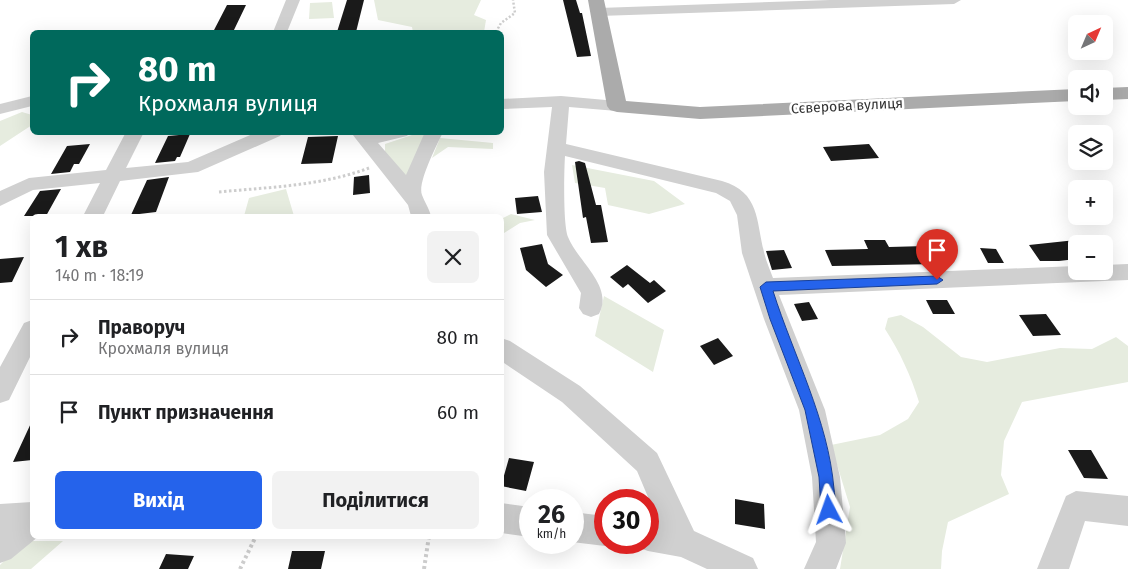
<!DOCTYPE html>
<html lang="uk">
<head>
<meta charset="utf-8">
<style>
  body { margin:0; font-family:"Fira Sans",sans-serif; background:#f2f2f2; color:#202124; height:100vh; display:flex; flex-direction:column; font-size:19px; white-space:nowrap }
  * { box-sizing:border-box; margin:0 }
  p { font-size:16px; color:#757577 }
  .icon { flex:none; width:28px; height:28px; fill:none; stroke:currentColor; stroke-width:2; stroke-linecap:round; stroke-linejoin:round }
  .map { position:relative; flex:1; overflow:hidden }
  .drawer { position:absolute; left:30px; top:214px; width:474px; height:325px; display:flex; flex-direction:column; background:#fff; border-radius:8px; box-shadow:0 5px 20px #0002 }
  .drawer>* { flex:none }
  .guide { position:absolute; left:30px; top:30px; width:474px; height:105px; border-radius:8px; box-shadow:0 5px 20px #0002; background:#00695c; color:#fff; overflow:hidden }
  .needle { width:32px; rotate:44deg }
  .controls { position:absolute; left:1068px; top:15px; display:grid; gap:10px }
  .controls a { display:grid; place-items:center; width:45px; height:45px; border-radius:8px; background:#fff; box-shadow:0 5px 20px #0002; font-size:25px }
  .speed { position:absolute; left:519px; top:489px; display:flex; gap:10px; font-size:25px; font-weight:700; text-align:center }
  .speed>* { display:grid; place-content:center; width:65px; height:65px; border-radius:50%; background:#fff; box-shadow:0 5px 20px #0002; line-height:1 }
  .speed small { font-size:12px; font-weight:400 }
  .speed .limit { border:8px solid #d22; background:#fff; color:#111 }
  .pin { position:absolute; display:grid; place-items:center; width:42px; height:42px; color:#fff; margin:-51px -21px; border-radius:50% 50% 50% 0; rotate:-45deg; box-shadow:0 0 5px #0007 }
  .pin .icon { rotate:45deg }
  .me { position:absolute; width:55px; margin:-28px; rotate:356deg; stroke-linejoin:round; filter:drop-shadow(0 0 4px #0008) }
  .turn { display:flex; align-items:center; gap:18px; height:105px; padding:0 25px; font-size:22px }
  .turn .icon { width:65px; height:65px; stroke-width:2.5 }
  .turn b { display:block; font-size:35px; line-height:42px }
  .round { display:grid; place-items:center; flex:none; width:52px; height:52px; border-radius:8px; background:#f2f2f2 }
  .head { display:flex; align-items:center; justify-content:space-between; height:85px; padding:0 25px }
  h1 { font-size:30px; font-weight:700; line-height:38px }
  .action { display:flex; gap:10px; margin-top:auto; padding:10px 25px }
  .action a { flex:1; height:58px; border-radius:8px; background:#2563eb; color:#fff; font-size:20px; font-weight:700; line-height:58px; text-align:center }
  .action a+a { background:#f2f2f2; color:#202124 }
  ul { padding:0; list-style:none }
  li { display:flex; align-items:center; gap:15px; height:75px; padding:0 25px; border-top:1px solid #e0e0e0 }
  li div { flex:1 }
  li b { display:block; font-size:19px }
  li em { font-style:normal }
  .map>svg:first-child { display:block }
</style>
</head>
<body>
<div class="map">
<svg width="1128" height="569" viewBox="0 0 1128 569">
  <rect width="100%" height="100%" fill="#fff"/>
  <path fill="#e6ecdf" d="M374,0h107l-7,15 12,5 -2,12h-71l-1,-5 -34,-7z
    M332,2l2,16 -25,1 1,-16z
    M22,112l10,3v10l-32,21v-25z
    M418,133h7l-19,49 -21,-27v-11z
    M440,138l53,5v6l-45,-2 -16,11z
    M572,165l82,16 31,23 -36,10 -41,-9 -3,-17 -30,-5z
    M286,189l8,27h-50l5,-18z
    M511,214l24,6 -15,3 -19,12v-16z
    M604,296l60,34 -11,42 -58,-36z
    M901,315l22,12 38,30 26,5 73,-14 32,1 24,-12 12,9v36l-106,20 -18,39 -3,34 8,19 -61,28 -6,29 -1,18h-101l10,-62 -19,-62 49,-10 28,-16 11,-17c-8,-26 -19,-50 -34,-73l3,-11z
    M24,541h39l-32,28h-31v-4z"/>
  <path fill="#1a1a1a" d="M347,0h17l-8,32h-19z
    M563,0h13l4,13h2l9,43 -14,1z
    M227,5h19l-13,27h-20z
    M190,134l-10,23h-3l-2,4 -20,2 13,-27z
    M338,136l-6,27 -31,1 7,-27z
    M90,144l-11,20h-5l-4,8 -19,2 16,-28z
    M869,144l10,14 -48,3 -8,-14z
    M579,161l6,2 11,42h5l7,37 -17,1 -5,-26 -3,1 -8,-56z
    M369,175l1,18 -17,2 1,-18z
    M169,177l-13,35 -25,3 16,-35z
    M61,189l-15,27h-22l16,-25z
    M538,196l4,16 -25,2 -2,-16z
    M864,240h21l4,7 37,-1 11,18 -105,2 -7,-16 43,-1z
    M1076,240v19l-17,2h-19l-11,-16z
    M542,244l6,20 15,11 -17,12 -20,-17 -6,-22z
    M980,248l16,1 8,14h-16z
    M784,250l8,18 -20,2 -6,-19z
    M24,257l-12,25 -12,1v-24z
    M627,265l23,18 4,-3 12,11 -18,12 -20,-19 -5,4 -13,-11z
    M926,300h21l8,14h-22z
    M809,302l9,17 -16,2 -8,-17z
    M1046,314l15,21 -28,1 -14,-21z
    M718,338l15,18 -19,9 -14,-19z
    M32,421v39l-19,2z
    M1068,450h23l17,29 -24,-1z
    M509,458l25,4 -8,29 -25,-5z
    M735,499l29,5 1,25 -30,-5z
    M292,551h33l-4,18h-33z
    M166,554l28,2 -6,13h-29z"/>
  <g fill="none" stroke-linecap="round" stroke-linejoin="round">
    <path stroke="#cdcdcd" stroke-width="2.5" stroke-dasharray="2 2" stroke-linecap="butt" d="M496,32l5,-9 14,-10 -2,-13"/>
    <path stroke="#cdcdcd" stroke-width="3" stroke-dasharray="2.5 2.5" stroke-linecap="butt" d="M219,192c51,-5 102,-6 150,-24"/>
    <path stroke="#cdcdcd" stroke-width="4" stroke-dasharray="3 3" stroke-linecap="butt" d="M240,569l16,-33
      M424,569l5,-33"/>
    <path fill="#d0d0d0" fill-rule="evenodd" d="M286,0h14l-13,32h-14z
      M830,0h131l-7,4 -355,12 -5,-1 -2,-3 2,-3 5,-1z
      M32,96v10l-32,8v-10z
      M561,96l56,5 6,1 3,4 -3,4 -6,1 -48,-4 -3,37 156,37c38,11 34,40 42,71 2,9 6,18 9,26l303,-12v5h28v-6l24,-1v16l-349,15 46,115 15,67 6,66 -10,26h-32l12,-27 -4,-65 -13,-67 -35,-91 -22,-66 -5,-38 -7,-14 -14,-8 -151,-37c-1,15 -2,68 3,81 10,25 46,49 31,77l-8,3 -8,-3 -4,-6 2,-15 -34,-58 -3,-63 8,-65 -51,2v-10z
      M126,132h18l-18,36 62,-6 69,-30h26l-3,4 -82,36 -78,9 -17,35h-20l17,-33 -67,7 -33,16v-15l29,-13 77,-8z
      M354,132h56l-3,4 -29,7 28,32 19,-43h18c-6,13 -26,51 -21,63 3,8 7,13 9,21h-20l-3,-11 -52,-66 -3,-4z
      M32,320v33l-23,47 -9,3v-36l24,-44z
      M501,338l9,3 70,45 77,67 37,78 59,27 5,11h-51l-26,-12 -33,-6 -11,-4 -1,-5h12v-21l11,2 -22,-52 -75,-69 -61,-41z
      M1076,491l52,5v30l-43,-5 -16,48h-32l29,-73z
      M32,502v34h7l-28,23 -11,4v-59z
      M501,503l29,4v30l-29,-4z
      M572,512l33,4v26h8l-8,4 -33,-4z"/>
    <path fill="#ababab" fill-rule="evenodd" d="M588,0h16l22,101 74,6 376,-18v12l-376,18 -83,-7 -7,-2 -3,-4z
      M1128,87v12l-24,1v-12z"/>
  </g>
  <path fill="#2563eb" stroke="#184099" d="M937,276l6,4 -6,4 -164,7c21,66 55,128 61,198 1,9 3,18 0,26l-5,2 -6,-2 -2,-5 -2,-33 -14,-67 -35,-91 -10,-32 6,-5z"/>
  <g text-anchor="middle" dominant-baseline="central" stroke-width="5" stroke-linejoin="round" paint-order="stroke">
    <g font-size="14" fill="#333" stroke="#fff">
      <text transform="translate(847 106) rotate(-3)">Сєверова вулиця</text>
    </g>
  </g>
</svg>
<div class="controls">
<a><svg class="needle" viewBox="-14 -14 28 28"><path d="M0-13l5 13h-10z" fill="#e53935"/><path d="M0 13l5-13h-10z" fill="#757577"/></svg></a>
<a><svg class="icon" aria-label="sound" viewBox="0 0 24 24"><path d="M4 9h4l5-4v14l-5-4H4zM17 9q2 3 0 6"/></svg></a>
<a><svg class="icon" aria-label="layers" viewBox="0 0 24 24"><path d="M12 4l9 5-9 5-9-5zM3 14l9 5 9-5"/></svg></a>
<a>+</a>
<a>−</a>
</div>
<div class="speed"><div>26<small>km/h</small></div><div class="limit">30</div></div>
<div class="pin" style="left:937px;top:280px;background:#d93025"><svg class="icon" aria-label="arrive" viewBox="0 0 24 24"><path d="M6 21V4h12l-3 4 3 4H6"/></svg></div>
<svg class="me" style="left:829px;top:510px" viewBox="-20 -20 40 40"><path d="M0-17L14 15 0 8-14 15z" fill="#2563eb" stroke="#fff" stroke-width="4"/></svg>
<div class="guide">
<div class="turn"><svg class="icon" aria-label="right" viewBox="0 0 24 24"><path d="M7 20v-9h11M14 6l5 5-5 5"/></svg><div><b>80 m</b>Крохмаля вулиця</div></div>
</div>
<section class="drawer">
<div class="head"><div><h1>1 хв</h1><p>140 m · 18:19</p></div><a class="round"><svg class="icon" aria-label="close" viewBox="0 0 24 24"><path d="M6 6l12 12M18 6L6 18"/></svg></a></div>
<ul>
<li><svg class="icon" aria-label="right" viewBox="0 0 24 24"><path d="M7 20v-9h11M14 6l5 5-5 5"/></svg><div><b>Праворуч</b><p>Крохмаля вулиця</p></div><em>80 m</em></li>
<li><svg class="icon" aria-label="arrive" viewBox="0 0 24 24"><path d="M6 21V4h12l-3 4 3 4H6"/></svg><div><b>Пункт призначення</b></div><em>60 m</em></li>
</ul>
<div class="action"><a>Вихід</a><a>Поділитися</a></div>
</section>
</div>
</body>
</html>
